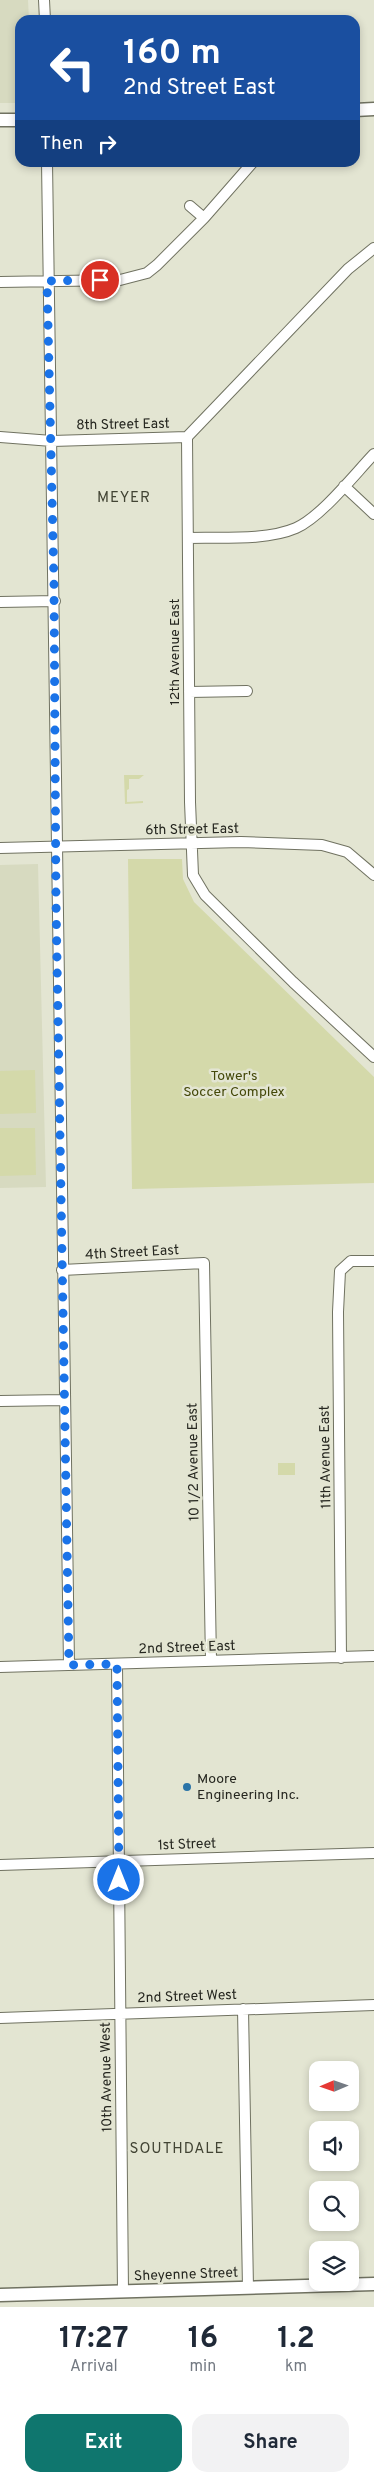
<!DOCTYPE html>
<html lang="en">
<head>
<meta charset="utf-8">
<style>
  body { margin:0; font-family:Overpass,sans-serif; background:#f2f2f3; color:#1f2937; height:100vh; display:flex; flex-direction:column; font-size:19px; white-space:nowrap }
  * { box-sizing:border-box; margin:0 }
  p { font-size:16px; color:#747a83 }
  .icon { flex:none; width:28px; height:28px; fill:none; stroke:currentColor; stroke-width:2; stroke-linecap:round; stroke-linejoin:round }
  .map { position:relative; height:2307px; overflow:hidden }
  .drawer { display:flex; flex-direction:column; background:#fff; flex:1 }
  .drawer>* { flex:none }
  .hud { position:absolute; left:15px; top:15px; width:345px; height:152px; border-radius:15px; box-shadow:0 2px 8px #0003; background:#1a4fa0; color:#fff; overflow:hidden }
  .needle { width:32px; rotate:268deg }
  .controls { position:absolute; left:309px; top:2061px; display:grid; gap:10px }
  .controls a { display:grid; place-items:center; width:50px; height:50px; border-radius:10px; background:#fff; box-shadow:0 2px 8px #0003; font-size:25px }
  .pin { position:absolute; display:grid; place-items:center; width:42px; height:42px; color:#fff; margin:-21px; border:2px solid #fff; border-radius:50%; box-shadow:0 1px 5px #0007 }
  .me { position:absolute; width:55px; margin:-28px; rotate:0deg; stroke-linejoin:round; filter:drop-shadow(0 0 4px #0008) }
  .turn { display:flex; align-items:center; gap:18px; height:105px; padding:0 25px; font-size:22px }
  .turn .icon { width:65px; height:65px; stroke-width:2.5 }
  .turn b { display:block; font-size:35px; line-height:42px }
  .then { display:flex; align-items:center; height:48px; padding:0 25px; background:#0003; gap:10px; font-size:19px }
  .eta { display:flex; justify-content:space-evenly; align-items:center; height:85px; text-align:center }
  .eta b { font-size:30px; font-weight:700; line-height:35px }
  .action { display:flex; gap:10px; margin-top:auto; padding:10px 25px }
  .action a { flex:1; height:58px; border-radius:15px; background:#0f766e; color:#fff; font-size:20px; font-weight:700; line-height:58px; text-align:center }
  .action a+a { background:#f2f2f3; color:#1f2937 }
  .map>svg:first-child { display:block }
</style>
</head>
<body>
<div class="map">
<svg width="374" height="2307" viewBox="0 0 374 2307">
  <rect width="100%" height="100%" fill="#e3e5d2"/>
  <path fill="#d7dac0" d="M0,0h28l1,20h-9v83h-20z
    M38,864l8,323 -46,1v-323z"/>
  <path fill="#d4d9aa" d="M124,775h20l-5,4h-10v10l-2,1v12l16,-1v2l-18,1z
    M128,859h54l1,20 11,23 180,175v106l-242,6z
    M35,1070l1,43 -36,1v-43z
    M0,1128h35l1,47 -36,1z
    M278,1463h17v12h-17z"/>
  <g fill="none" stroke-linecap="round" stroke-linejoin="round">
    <defs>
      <path id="minor" d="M44,0l1,20
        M47,162l22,1503
        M190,206l14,12
        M374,248l-26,21 -161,168 3,365 3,73 12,20 88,87 81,75
        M0,282l120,-2 27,-7 10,-8 47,-47 49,-56
        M0,437l52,4 135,-4
        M344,486l30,28
        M188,538c32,-1 78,3 108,-10 25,-11 58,-53 78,-74
        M0,602l55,-1
        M189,692l58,-1
        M0,848l241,-6 81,3 25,7 27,23
        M62,1270l142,-7 7,398
        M0,1401l64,-1
        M341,1658l-3,-346 2,-41 11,-10h23
        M117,1664l6,628
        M0,1667l374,-11
        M0,1865l374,-12
        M243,2009l5,279
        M0,2018l374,-13"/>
      <path id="major" d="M355,110l19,-1
        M0,120h20
        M0,2295l374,-11"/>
    </defs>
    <use href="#minor" stroke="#707261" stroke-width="12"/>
    <use href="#major" stroke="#707261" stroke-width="15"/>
    <use href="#minor" stroke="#fff" stroke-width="10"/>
    <use href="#major" stroke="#fff" stroke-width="12"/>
  </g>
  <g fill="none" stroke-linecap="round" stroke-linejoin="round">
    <path stroke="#1a73e8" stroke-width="9" stroke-dasharray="0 16.2" d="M100,280l-53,1 7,303 2,317 13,764 48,-1 2,216"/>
  </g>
  <circle fill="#2a74a7" stroke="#e3e5d2" stroke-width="2" cx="187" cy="1787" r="5"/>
  <g text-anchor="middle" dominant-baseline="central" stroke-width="5" stroke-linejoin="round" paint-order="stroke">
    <g font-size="14" fill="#262720" stroke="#e3e5d2">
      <text transform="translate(123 425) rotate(-1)">8th Street East</text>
      <text transform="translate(175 652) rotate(-90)">12th Avenue East</text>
      <text transform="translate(192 830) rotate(-1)">6th Street East</text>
      <text transform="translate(132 1253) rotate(-3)">4th Street East</text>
      <text transform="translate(326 1457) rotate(-91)">11th Avenue East</text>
      <text transform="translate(194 1462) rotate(-91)">10 1/2 Avenue East</text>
      <text transform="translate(187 1648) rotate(-2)">2nd Street East</text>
      <text transform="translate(187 1845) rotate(-2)">1st Street</text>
      <text transform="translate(187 1997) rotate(-2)">2nd Street West</text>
      <text transform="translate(107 2077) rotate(-91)">10th Avenue West</text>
      <text transform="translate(186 2275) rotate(-2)">Sheyenne Street</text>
    </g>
    <g font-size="14" fill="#444809" stroke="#e3e5d2">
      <text x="234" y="1076">Tower's<tspan x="234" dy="16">Soccer Complex</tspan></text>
    </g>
    <g font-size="14" fill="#262720" stroke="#e3e5d2" text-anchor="start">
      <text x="197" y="1779">Moore<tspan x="197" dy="16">Engineering Inc.</tspan></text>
    </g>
    <g font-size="15" letter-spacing="1" fill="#424434" stroke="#e3e5d2">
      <text x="124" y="498">MEYER</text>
      <text x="177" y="2149">SOUTHDALE</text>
    </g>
  </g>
</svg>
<div class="controls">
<a><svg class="needle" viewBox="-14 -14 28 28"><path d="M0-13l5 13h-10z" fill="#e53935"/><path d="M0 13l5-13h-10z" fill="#747a83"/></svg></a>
<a><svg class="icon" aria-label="sound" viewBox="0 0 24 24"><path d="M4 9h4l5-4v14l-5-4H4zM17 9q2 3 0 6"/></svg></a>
<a><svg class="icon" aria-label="search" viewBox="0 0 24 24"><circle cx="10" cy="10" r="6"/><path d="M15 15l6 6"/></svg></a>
<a><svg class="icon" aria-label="layers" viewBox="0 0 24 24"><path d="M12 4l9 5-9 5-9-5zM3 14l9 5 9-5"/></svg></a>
</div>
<div class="pin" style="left:100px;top:280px;background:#d93025"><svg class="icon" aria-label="arrive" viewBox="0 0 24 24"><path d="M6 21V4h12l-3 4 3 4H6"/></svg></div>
<svg class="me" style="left:119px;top:1880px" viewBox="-20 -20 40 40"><circle r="17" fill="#1a73e8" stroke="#fff" stroke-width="3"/><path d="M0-11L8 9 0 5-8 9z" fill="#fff"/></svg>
<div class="hud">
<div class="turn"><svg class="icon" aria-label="left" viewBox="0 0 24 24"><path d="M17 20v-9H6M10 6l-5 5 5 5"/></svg><div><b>160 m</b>2nd Street East</div></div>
<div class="then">Then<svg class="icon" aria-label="right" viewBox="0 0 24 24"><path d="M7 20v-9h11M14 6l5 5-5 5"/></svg></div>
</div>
</div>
<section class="drawer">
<div class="eta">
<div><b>17:27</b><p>Arrival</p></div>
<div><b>16</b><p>min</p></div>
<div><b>1.2</b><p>km</p></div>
</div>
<div class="action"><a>Exit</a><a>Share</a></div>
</section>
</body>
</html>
